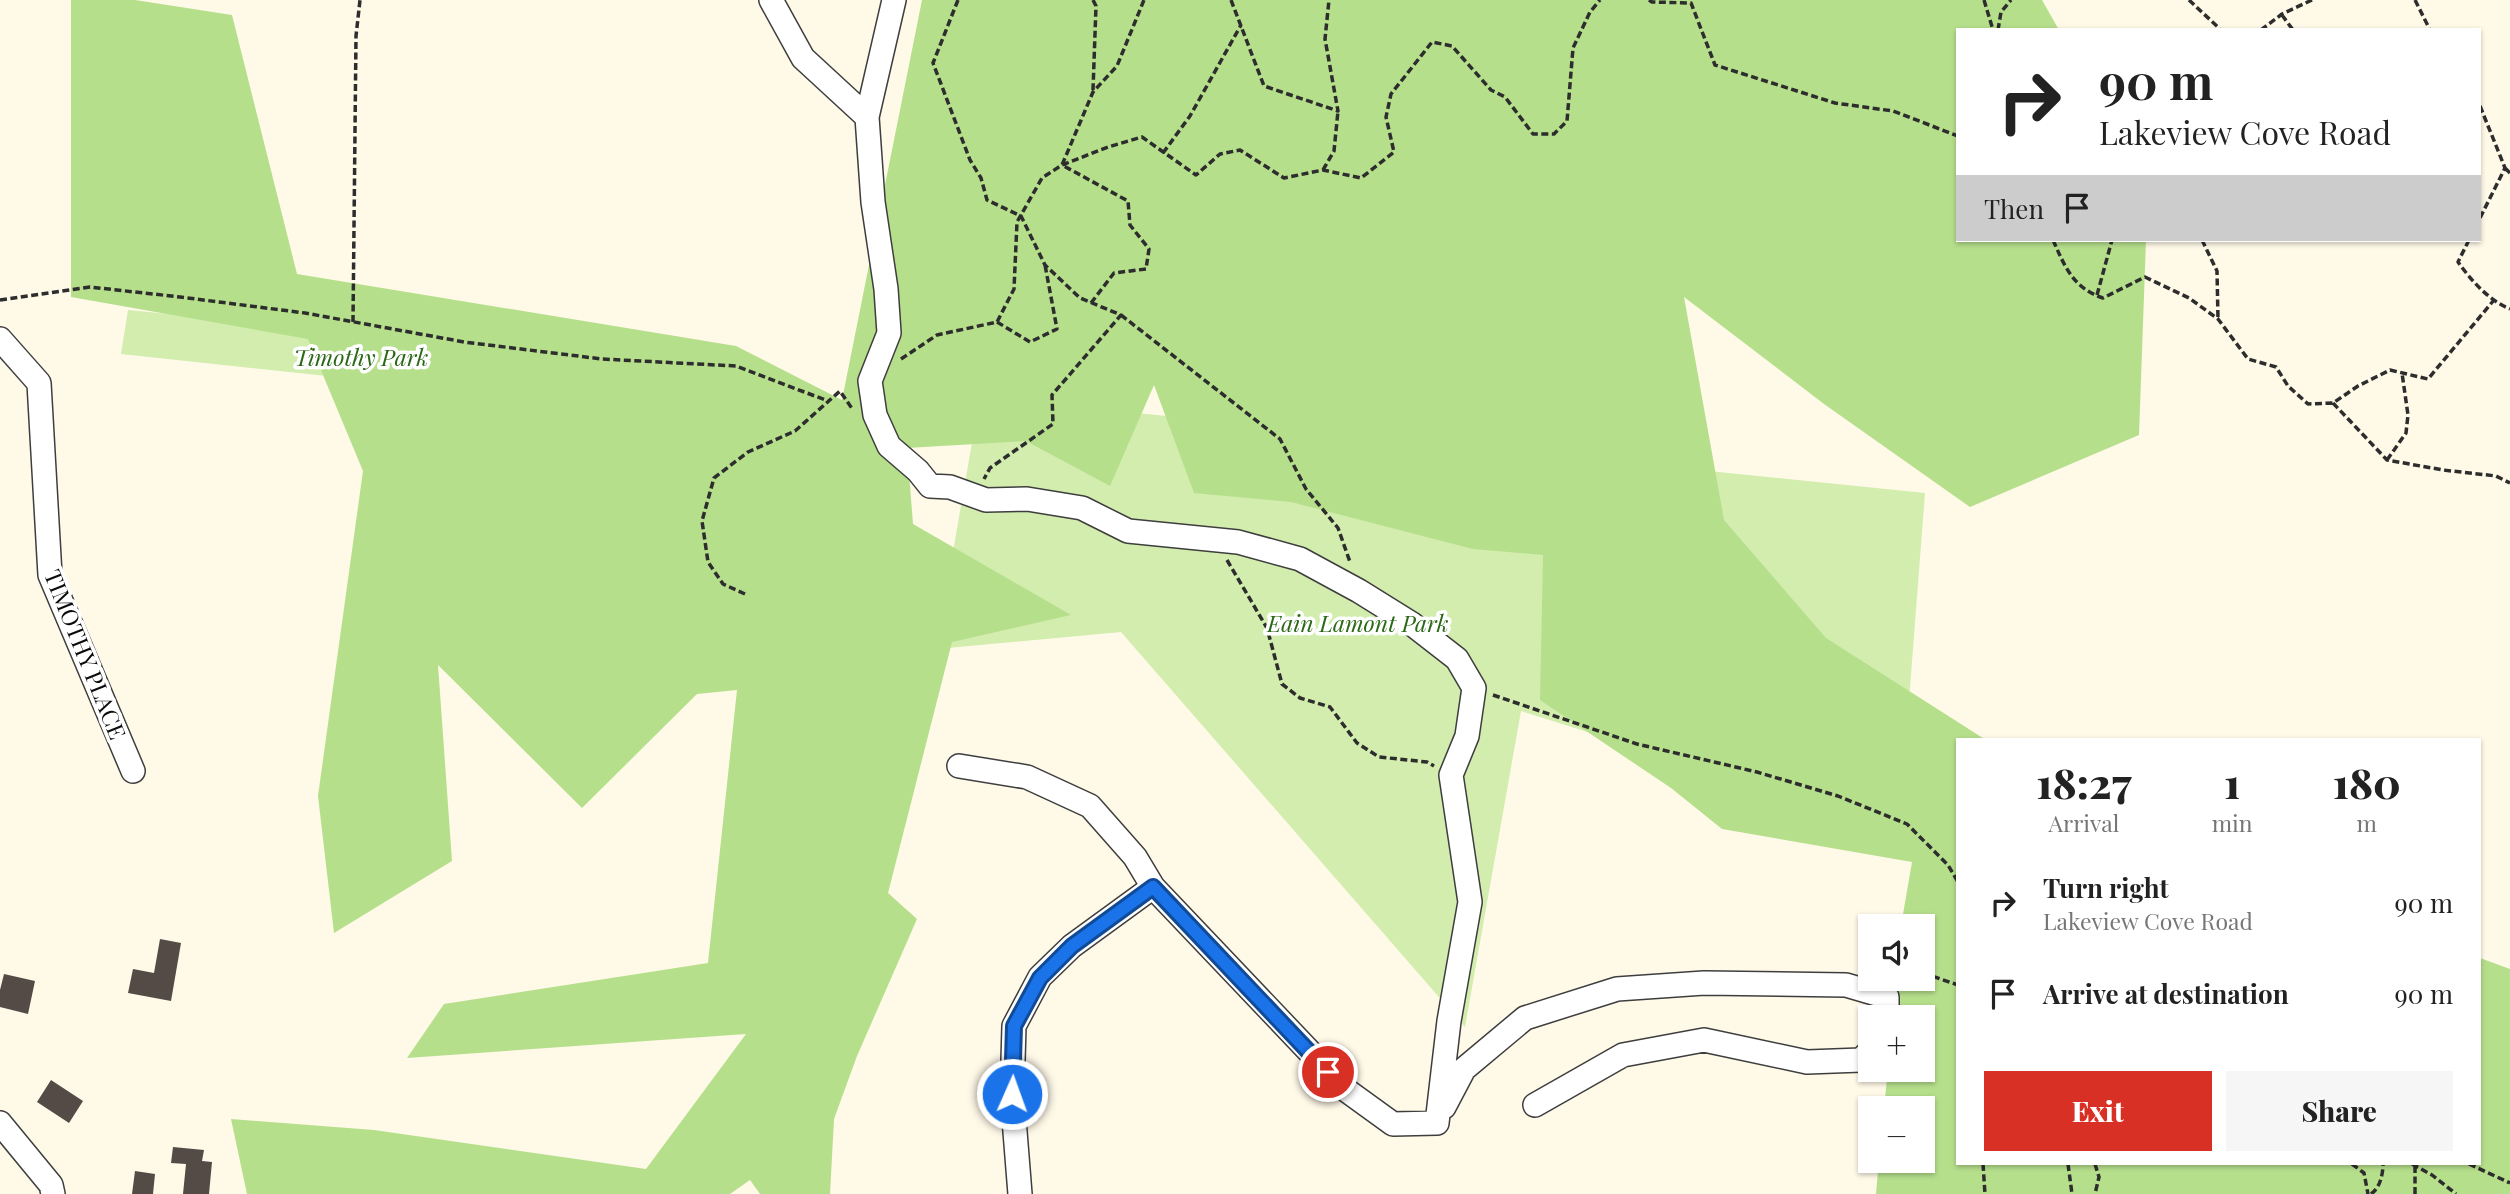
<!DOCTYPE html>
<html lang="en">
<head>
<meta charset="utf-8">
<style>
  body { margin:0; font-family:"Playfair Display",serif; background:#f6f6f6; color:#222; height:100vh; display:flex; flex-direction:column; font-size:26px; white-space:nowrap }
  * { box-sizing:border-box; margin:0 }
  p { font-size:23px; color:#767676 }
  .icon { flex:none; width:38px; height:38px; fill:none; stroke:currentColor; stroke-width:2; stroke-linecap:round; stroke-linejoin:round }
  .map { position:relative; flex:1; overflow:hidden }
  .details { position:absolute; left:1956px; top:738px; width:525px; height:427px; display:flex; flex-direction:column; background:#fff; border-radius:0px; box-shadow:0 2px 5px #0004 }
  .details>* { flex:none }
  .hud { position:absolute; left:1956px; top:28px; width:525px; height:214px; border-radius:0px; box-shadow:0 2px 5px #0004; background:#fff; color:#222; overflow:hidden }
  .buttons { position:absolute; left:1858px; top:914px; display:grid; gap:14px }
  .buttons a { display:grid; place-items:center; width:77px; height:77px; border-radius:0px; background:#fff; box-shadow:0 2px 5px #0004; font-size:35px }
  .pin { position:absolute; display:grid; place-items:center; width:60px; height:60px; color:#fff; margin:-30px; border:4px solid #fff; border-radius:50%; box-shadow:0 2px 7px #0007 }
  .me { position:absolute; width:77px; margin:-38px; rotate:2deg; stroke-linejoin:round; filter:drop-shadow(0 0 5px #0008) }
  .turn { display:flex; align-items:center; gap:24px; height:147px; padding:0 28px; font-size:32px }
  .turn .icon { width:91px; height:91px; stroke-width:2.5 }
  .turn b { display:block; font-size:49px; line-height:60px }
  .then { display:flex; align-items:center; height:66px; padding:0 28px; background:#0003; gap:14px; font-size:26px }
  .eta { display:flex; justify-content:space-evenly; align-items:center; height:119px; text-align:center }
  .eta b { font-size:42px; font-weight:800; line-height:49px }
  .action { display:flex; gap:14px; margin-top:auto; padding:14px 28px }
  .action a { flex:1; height:80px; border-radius:0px; background:#d93025; color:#fff; font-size:28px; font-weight:800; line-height:80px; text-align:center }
  .action a+a { background:#f6f6f6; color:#222 }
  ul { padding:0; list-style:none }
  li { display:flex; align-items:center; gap:21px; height:91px; padding:0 28px }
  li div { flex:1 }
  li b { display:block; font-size:26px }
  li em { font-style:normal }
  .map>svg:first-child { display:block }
</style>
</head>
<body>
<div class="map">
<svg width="2510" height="1194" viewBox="0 0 2510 1194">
  <rect width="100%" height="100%" fill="#fff9e8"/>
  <path fill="#d2edae" d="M128,310l274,27 -9,46 -272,-29z
    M980,397l945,96 -26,337 -378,-119 -56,316 -344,-395 -185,17z"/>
  <path fill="#b6df8c" d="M71,0h64l97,15 65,259 439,72 106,54 80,-400h1120l17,30h-101v210h188l-7,195 -169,72 -146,-103 -140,-107 40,223 102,118 160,102h-28v424h522v-206l30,11v225h-634l3,-34h44v-52h-39l4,-39h35v-52h-31l4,-39h27v-52h-22l11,-64 -190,-33 -51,-41 -131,-88 3,-145 -70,-6 -182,-47 -97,-9 -40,-108 -44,101 -84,-45 -119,7 6,76 158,91 -119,27 -64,251 29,26 -60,137 -23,63 -4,75h-70l-10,-14 -20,14h-483l-16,-75 143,11 272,39 100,-135 -339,24 37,-54 264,-41 29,-273 -40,4 -115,114 -144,-143 14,196 -118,72 -16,-137 45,-325 -55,-132 -237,-42z"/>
  <path fill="#544b46" d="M160,939l21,4 -10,58 -43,-8 5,-24 21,4z
    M4,974l31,7 -7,33 -28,-7v-17z
    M51,1080l32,21 -14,22 -32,-21z
    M173,1147l31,3 -2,11 10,1 -3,32h-26l3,-30 -15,-1z
    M135,1171l20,3 -2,20h-21z"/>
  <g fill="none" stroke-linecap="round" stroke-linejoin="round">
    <defs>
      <path id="minor" d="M771,0l32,58 64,59 27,-117
        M867,117l6,85 13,87 3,44 -19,48 5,34 14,31 29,25 12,15 20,1 36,13 41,-1 55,9 46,23 110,11 62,17 59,32 53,33 45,35 17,29 -7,48 -16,39 19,127 -21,119 -12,102
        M0,339l39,44 11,192 83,196
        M959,766l68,11 63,29 45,51 18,30
        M1535,1105l88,-50 81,-15 103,22 54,-2 10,-10
        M1444,1107l20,-38 61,-51 92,-29 87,-6 142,2 41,12v20
        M0,1123l51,62 2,9
        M1020,1194l-8,-100 2,-68 26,-49 32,-31 81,-59 193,203 47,34 44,-1"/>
    </defs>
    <use href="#minor" stroke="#3e3e3e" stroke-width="26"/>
    <path stroke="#2d2d2d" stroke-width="3.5" stroke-dasharray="7 3.5" stroke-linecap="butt" d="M958,0l-25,63 37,97 11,18 6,22 34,16 24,49 35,33 41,17 -69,80 1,29 -63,44 -6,11
      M1093,0l3,6 -3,84
      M1231,0l33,86 74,25 -13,-72 4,-39
      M1649,0l3,2 39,1 24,62 120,38 58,8 65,25
      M1984,0l9,30
      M2189,0l32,30
      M2415,0l15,30
      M2282,15l11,15
      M1998,30l3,-18 10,-12
      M2261,30l21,-16 30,-14
      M2480,106l25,62 -25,50
      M1163,153l27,-37 51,-91
      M2505,168l5,5
      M1323,170l11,-19 4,-40
      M2053,240c12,27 20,48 50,58l42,-21 44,21 29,21 30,40 28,8 12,19 20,18 25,-1 25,-17 32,-16 38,9 66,-79
      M2202,240l15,31 1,48
      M2469,240l-11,22c13,18 30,38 52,47
      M2097,295l15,-55
      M0,300l90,-13 90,10 125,16 159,29 138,17 134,7 92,35
      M1091,303l23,-30 32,-4 3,-20 -19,-24 -2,-24 -66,-36 31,-73 24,-26 27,-66
      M1121,315l159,124 26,50 32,39 12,34
      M353,322l3,-286 4,-36
      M997,322l33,20 27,-13 -12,-64
      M901,359l36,-24 60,-13 17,-33 3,-67 25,-44 20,-13 46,-18 34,-10 54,38 24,-21 20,-4 44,28 39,-8 38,8 33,-26 -8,-35 5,-23 41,-52 20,4 39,44 14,7 28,37h21l13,-13 6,-73 17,-36 10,-12
      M2333,403l54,57 56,10 53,6 14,7
      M2387,460l19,-27 2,-18 -6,-42
      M1227,560l40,68 15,56 18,14 30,9 27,36 22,14 48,5 7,4
      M745,594l-22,-10 -15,-22 -6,-41 12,-43 34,-26 47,-21 45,-40 13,19
      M1493,695l144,49 120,28 81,24 69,28 41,41 10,17
      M1923,973l35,12
      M1902,985l9,-7
      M1983,1164l2,30
      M2068,1164l4,30
      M2095,1164l4,13 -4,17
      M2352,1164l12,9 4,21
      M2412,1164l20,11 24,19
      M2469,1164l41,19
      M2415,1166v28
      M2371,1194c9,-6 12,-20 12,-30"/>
    <use href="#minor" stroke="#fff" stroke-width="23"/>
  </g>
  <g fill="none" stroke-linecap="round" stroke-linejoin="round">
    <defs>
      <path id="route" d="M1012,1094l2,-68 26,-48 32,-32 81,-59 175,185"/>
    </defs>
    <use href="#route" stroke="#114b97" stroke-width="18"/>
    <use href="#route" stroke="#1a73e8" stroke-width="12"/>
  </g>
  <g text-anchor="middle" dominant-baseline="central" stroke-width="7" stroke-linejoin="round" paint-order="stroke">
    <g font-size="23" font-style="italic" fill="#2b6816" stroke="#fff">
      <text x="361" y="356">Timothy Park</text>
      <text x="1358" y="622">Eain Lamont Park</text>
    </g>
    <g font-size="23" fill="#0b0b0b" stroke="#fff">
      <text transform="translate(86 654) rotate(68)">TIMOTHY PLACE</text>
    </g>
  </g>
</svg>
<div class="buttons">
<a><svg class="icon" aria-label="sound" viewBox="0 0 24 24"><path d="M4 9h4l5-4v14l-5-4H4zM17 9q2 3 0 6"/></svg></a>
<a>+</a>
<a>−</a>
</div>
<div class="pin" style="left:1328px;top:1072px;background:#d93025"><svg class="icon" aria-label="arrive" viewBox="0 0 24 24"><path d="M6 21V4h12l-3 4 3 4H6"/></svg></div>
<svg class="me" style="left:1012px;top:1094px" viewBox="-20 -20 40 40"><circle r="17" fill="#1a73e8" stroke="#fff" stroke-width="3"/><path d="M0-11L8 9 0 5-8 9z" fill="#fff"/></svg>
<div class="hud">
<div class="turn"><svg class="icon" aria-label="right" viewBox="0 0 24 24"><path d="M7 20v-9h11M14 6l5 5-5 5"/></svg><div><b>90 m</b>Lakeview Cove Road</div></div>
<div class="then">Then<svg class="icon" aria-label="arrive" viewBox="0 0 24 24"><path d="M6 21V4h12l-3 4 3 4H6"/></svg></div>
</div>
<section class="details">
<div class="eta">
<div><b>18:27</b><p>Arrival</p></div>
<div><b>1</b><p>min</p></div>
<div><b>180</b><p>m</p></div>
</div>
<ul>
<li><svg class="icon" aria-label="right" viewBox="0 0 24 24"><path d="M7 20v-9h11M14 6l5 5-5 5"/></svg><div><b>Turn right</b><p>Lakeview Cove Road</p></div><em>90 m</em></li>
<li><svg class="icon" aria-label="arrive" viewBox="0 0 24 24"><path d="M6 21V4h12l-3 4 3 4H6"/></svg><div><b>Arrive at destination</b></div><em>90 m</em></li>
</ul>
<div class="action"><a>Exit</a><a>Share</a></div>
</section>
</div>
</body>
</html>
